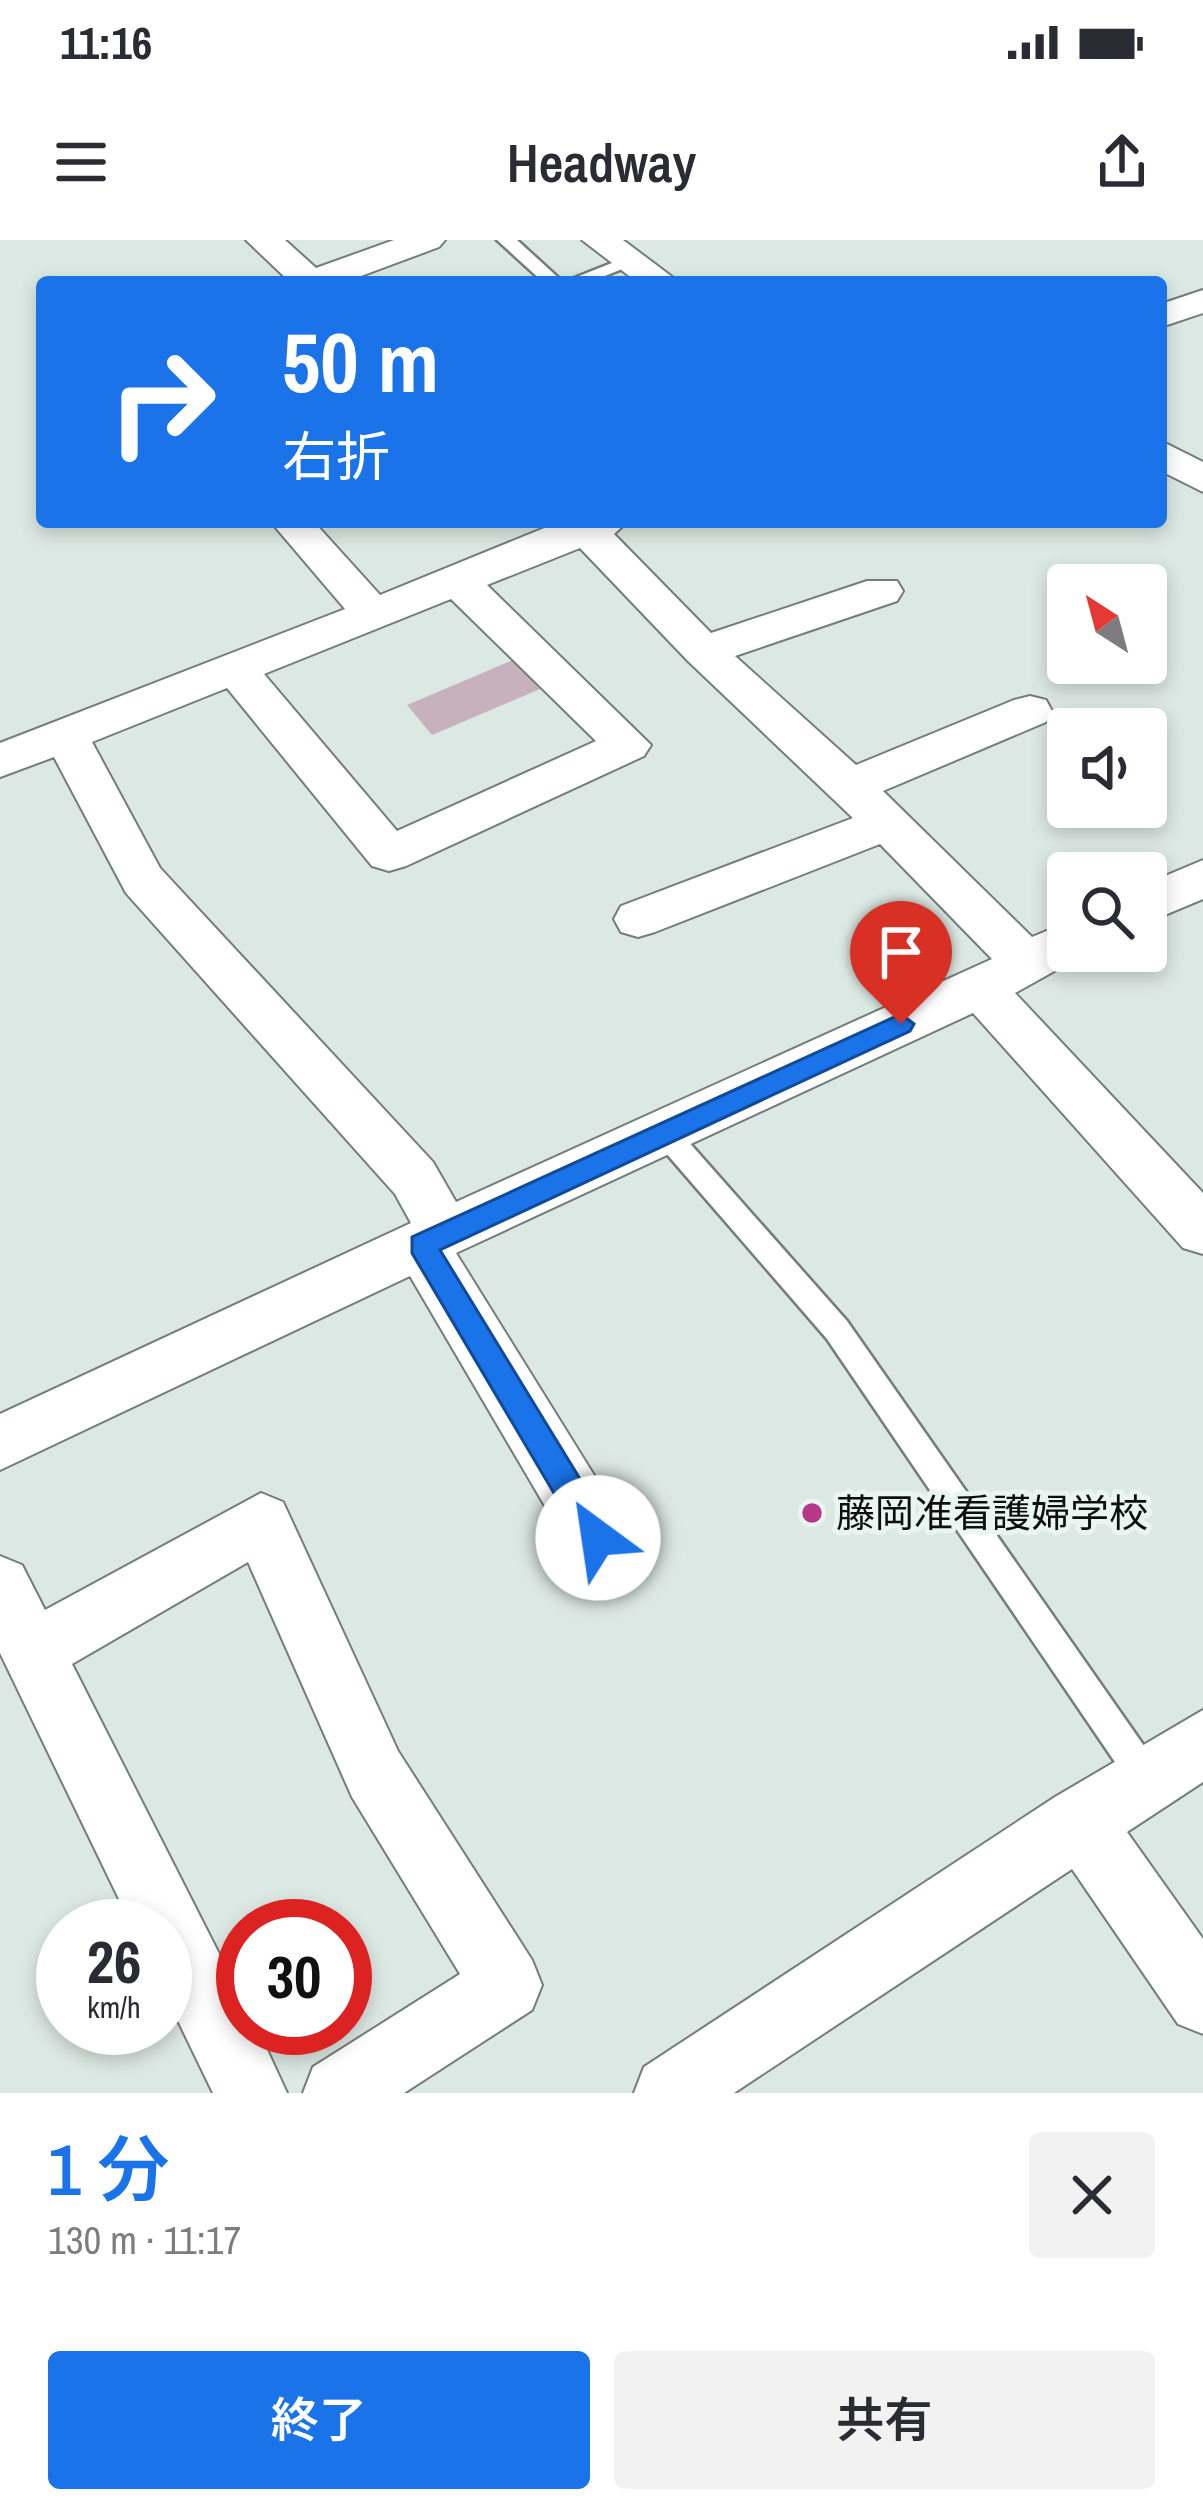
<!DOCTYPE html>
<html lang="ja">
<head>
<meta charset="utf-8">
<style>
  body { margin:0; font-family:"Archivo Narrow","Noto Sans JP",sans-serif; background:#f2f2f3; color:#2b2b33; height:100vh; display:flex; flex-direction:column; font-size:45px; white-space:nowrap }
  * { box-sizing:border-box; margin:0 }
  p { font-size:39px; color:#7c7c81 }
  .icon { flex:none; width:66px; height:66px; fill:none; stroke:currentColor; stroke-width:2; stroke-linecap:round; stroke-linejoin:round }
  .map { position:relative; height:1853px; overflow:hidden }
  .sheet { display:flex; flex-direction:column; background:#fff; flex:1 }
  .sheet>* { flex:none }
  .guide { position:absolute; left:36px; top:36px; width:1131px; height:252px; border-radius:12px; box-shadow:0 6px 18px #0003; background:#1a73e8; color:#fff; overflow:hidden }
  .needle { width:78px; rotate:324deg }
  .buttons { position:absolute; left:1047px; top:324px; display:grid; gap:24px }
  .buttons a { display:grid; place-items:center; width:120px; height:120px; border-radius:12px; background:#fff; box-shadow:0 6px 18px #0003; font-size:60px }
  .speed { position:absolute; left:36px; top:1659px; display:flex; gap:24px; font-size:60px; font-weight:700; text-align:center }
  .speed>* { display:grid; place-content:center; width:156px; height:156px; border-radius:50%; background:#fff; box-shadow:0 6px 18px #0003; line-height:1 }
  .speed small { font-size:30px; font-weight:400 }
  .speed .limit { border:18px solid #d22; background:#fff; color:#111 }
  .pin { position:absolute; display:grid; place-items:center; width:102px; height:102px; color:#fff; margin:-123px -51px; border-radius:50% 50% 50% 0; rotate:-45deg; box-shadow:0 0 12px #0007 }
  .pin .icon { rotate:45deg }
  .me { position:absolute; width:132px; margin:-66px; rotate:329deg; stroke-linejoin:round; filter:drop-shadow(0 0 9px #0008) }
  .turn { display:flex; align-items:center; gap:42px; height:252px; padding:0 48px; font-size:54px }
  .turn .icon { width:156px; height:156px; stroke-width:2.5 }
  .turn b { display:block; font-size:84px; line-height:102px }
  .round { display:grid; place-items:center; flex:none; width:126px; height:126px; border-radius:12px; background:#f2f2f3 }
  .head { display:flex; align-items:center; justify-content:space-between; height:204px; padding:0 48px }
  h1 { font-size:72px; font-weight:600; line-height:90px; color:#1a73e8 }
  .action { display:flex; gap:24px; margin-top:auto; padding:24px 48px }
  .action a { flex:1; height:138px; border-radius:12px; background:#1a73e8; color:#fff; font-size:48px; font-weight:600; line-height:138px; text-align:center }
  .action a+a { background:#f2f2f3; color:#2b2b33 }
  .status { display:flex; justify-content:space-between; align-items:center; height:84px; padding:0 60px; background:#fff; direction:ltr }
  .status svg { height:33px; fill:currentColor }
  header { display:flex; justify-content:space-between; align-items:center; height:156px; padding:0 48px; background:#fff; font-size:54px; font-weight:600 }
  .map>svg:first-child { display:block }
</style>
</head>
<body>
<div class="status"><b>11:16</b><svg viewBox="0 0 49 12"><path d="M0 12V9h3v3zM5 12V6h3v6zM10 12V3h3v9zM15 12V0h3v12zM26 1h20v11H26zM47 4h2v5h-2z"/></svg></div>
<header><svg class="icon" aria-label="menu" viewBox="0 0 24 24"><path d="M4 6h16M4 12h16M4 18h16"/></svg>Headway<svg class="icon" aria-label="share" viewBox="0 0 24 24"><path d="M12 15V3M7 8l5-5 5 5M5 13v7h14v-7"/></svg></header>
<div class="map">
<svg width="1203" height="1853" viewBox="0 0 1203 1853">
  <rect width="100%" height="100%" fill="#dce8e3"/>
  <path fill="#c6b1bc" d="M513,420l27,29 -108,46 -25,-30z"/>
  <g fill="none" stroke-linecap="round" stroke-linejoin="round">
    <defs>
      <path id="lane" d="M497,0h20l46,42h-20z
        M627,17l15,4 -52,21h-26z
        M662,879l9,3 176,199 311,445 5,12 -5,12 -12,5 -12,-5 -307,-451 -174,-201 -4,-8 4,-8z"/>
      <path id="street" d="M246,0h39l31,28 78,-28h51l-6,7 -94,35h-55z
        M582,0h41l56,42h-42z
        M1203,50v23l-42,14v-23z
        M1161,201l42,21v30l-42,-21z
        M271,282h43l66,73 179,-73h68l-13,12 97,99 156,-52h30l6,10 -6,10 -162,55 121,109 158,-65 16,-4 16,4 6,11 -6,11 -163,69 149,146 36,-15v29l17,3 -70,39 188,200v61l-20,-6 -210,-235 -517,240 164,264 9,21 -9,21 -22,8 -22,-8 -166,-283 -410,194v-56l411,-191 -16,-29 -269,-301 -72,-136 -54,20v-34l345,-134zM580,308l108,113 165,157 -232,88 -7,13 7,13 17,5 17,-5 225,-88 112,115 -536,243 -23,-40 -273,-294 -68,-126 135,-54 145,178 17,5 17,-5 238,-110 7,-11 -164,-160zM451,359l145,142 -199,90 -133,-157z
        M1203,620v39l-57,24v-39z
        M261,1253l22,9 115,249 134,209 10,25 -10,25 -128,83h-101l10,-26 147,-93 -108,-177 -104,-235 -176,102 171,337v27h14l30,65h-74l-48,-99v-68h-33l-132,-273v-97l22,9 23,45z
        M1203,1470v72l-76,50 76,107v95l-25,-10 -106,-155 -338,224h-100l10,-26 411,-270z"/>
    </defs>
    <use href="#lane" stroke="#737d79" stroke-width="5"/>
    <use href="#street" stroke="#737d79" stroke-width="4"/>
    <use href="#lane" fill="#fff" fill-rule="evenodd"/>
    <use href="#street" fill="#fff" fill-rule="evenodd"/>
  </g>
  <path fill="#1a73e8" stroke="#114b97" stroke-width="3" d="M901,774l13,10 -4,7 -470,219 170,278 4,10 -4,11 -12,4 -11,-4 -175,-296v-16z"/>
  <circle fill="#b63988" stroke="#e9f5f0" stroke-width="4.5" cx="812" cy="1273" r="12"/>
  <g text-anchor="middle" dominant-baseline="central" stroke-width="10" stroke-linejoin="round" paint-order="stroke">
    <g font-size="39" fill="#0b0f0d" stroke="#e9f5f0" text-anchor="start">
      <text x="836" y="1273">藤岡准看護婦学校</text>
    </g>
  </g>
</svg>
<div class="buttons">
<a><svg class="needle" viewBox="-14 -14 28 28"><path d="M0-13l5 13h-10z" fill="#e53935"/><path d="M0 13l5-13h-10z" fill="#7c7c81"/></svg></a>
<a><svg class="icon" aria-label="sound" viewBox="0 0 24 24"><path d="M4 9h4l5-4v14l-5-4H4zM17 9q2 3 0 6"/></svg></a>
<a><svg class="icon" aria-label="search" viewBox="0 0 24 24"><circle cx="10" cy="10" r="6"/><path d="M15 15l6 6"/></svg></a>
</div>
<div class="speed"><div>26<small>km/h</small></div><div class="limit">30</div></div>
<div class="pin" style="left:901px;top:784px;background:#d93025"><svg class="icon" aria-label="arrive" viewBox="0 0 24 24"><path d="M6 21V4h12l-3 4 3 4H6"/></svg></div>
<svg class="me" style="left:598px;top:1298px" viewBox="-20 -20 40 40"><circle r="19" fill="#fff"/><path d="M0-13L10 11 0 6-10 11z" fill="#1a73e8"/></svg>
<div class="guide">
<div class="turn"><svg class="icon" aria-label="right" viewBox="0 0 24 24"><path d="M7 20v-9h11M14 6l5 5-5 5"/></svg><div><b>50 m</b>右折</div></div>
</div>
</div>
<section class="sheet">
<div class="head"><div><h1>1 分</h1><p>130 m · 11:17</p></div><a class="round"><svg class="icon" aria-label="close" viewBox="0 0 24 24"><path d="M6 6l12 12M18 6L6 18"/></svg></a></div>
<div class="action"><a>終了</a><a>共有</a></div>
</section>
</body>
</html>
